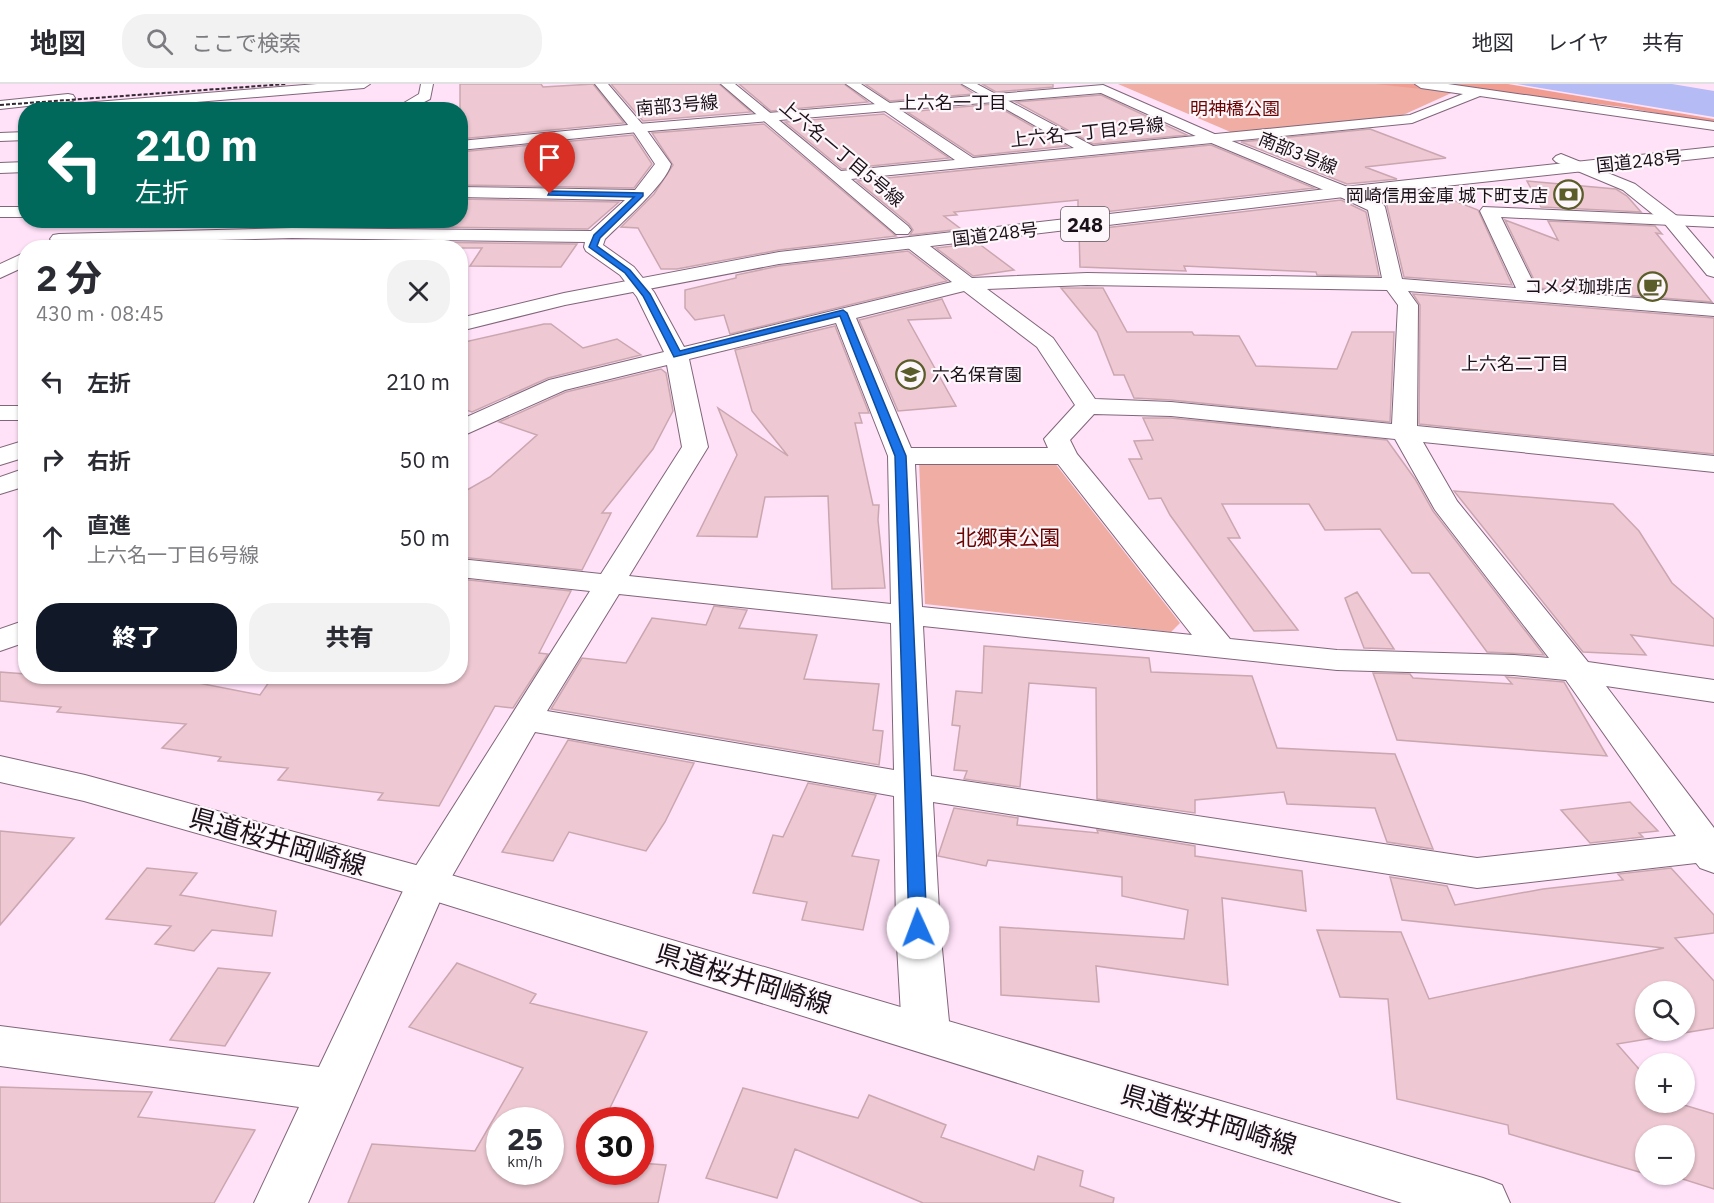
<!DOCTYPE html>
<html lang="ja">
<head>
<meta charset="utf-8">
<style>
  body { margin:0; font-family:"IBM Plex Sans","Noto Sans JP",sans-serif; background:#f2f2f3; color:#2b2b33; height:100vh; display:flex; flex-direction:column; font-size:22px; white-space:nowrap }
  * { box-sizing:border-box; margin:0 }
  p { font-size:20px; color:#7c7c81 }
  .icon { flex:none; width:33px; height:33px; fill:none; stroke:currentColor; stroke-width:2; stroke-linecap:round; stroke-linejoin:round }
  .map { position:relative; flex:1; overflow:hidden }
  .details { position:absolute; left:18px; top:156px; width:450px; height:444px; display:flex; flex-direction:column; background:#fff; border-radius:24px; box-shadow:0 2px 4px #0004 }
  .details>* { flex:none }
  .hud { position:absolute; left:18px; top:18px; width:450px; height:126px; border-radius:24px; box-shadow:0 2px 4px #0004; background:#00695c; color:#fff; overflow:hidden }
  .fabs { position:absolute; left:1635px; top:897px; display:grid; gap:12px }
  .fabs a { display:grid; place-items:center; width:60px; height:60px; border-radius:50%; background:#fff; box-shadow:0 2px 4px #0004; font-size:30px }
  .speed { position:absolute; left:486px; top:1023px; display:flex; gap:12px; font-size:30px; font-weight:700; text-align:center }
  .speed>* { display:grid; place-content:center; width:78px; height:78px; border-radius:50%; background:#fff; box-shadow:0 2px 4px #0004; line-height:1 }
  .speed small { font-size:15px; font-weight:400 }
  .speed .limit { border:9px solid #d22; background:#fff; color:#111 }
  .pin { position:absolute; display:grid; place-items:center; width:51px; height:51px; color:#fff; margin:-62px -26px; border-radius:50% 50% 50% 0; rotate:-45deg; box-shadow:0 0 6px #0007 }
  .pin .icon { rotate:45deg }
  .me { position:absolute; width:66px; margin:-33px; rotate:358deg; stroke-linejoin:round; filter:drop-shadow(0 0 4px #0008) }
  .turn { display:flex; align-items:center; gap:21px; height:126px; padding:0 18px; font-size:27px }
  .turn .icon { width:78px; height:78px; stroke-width:2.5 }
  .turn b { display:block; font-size:42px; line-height:51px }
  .round { display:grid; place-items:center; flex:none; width:63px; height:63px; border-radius:24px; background:#f2f2f3 }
  .summary { display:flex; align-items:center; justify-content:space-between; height:102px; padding:0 18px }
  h1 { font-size:36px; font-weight:800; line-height:45px }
  .action { display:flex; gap:12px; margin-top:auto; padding:12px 18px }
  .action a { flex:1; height:69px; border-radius:24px; background:#111827; color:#fff; font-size:24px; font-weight:800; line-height:69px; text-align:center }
  .action a+a { background:#f2f2f3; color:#2b2b33 }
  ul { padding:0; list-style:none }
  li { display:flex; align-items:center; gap:18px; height:78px; padding:0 18px }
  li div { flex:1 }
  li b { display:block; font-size:22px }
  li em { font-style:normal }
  header { display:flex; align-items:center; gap:36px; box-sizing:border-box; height:84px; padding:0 30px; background:#fff; border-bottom:2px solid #e1e1e2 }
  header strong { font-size:28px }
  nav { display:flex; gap:33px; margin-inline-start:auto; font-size:21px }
  .search { width:420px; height:54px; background:#f2f2f3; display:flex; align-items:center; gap:15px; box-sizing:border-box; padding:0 21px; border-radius:24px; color:#7c7c81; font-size:22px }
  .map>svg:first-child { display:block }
</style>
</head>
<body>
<header>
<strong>地図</strong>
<div class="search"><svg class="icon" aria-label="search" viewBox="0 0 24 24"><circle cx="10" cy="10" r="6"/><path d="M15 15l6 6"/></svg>ここで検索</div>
<nav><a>地図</a><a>レイヤ</a><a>共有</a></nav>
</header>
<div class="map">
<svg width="1714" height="1119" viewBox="0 0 1714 1119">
  <rect width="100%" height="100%" fill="#ffe1f8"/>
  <path fill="#efada3" d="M1118,0h294l46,6 -55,25 -170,18z
    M919,377l135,1 126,161 -9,9 -246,-28z"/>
  <path fill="#f09c90" d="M1376,0h132l206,35v4l-92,-16 -146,-18 -27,3z"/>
  <path fill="#b4bbf5" d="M1517,0h155l42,7v26z"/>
  <path fill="#eec8d2" stroke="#caa6af" stroke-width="1.5" fill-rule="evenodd" d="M460,0h81l2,3 50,-3 31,39 -164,16z
    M611,0h108l32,28 -108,9z
    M739,0h105l24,18 -97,9z
    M865,0h95l14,10 -84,7z
    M982,0h71v3l-57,5z
    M1101,11l86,40 -94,9 -77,-42z
    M993,20l74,42 -93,10 -67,-44z
    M884,30l65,44 -107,11 -57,-47z
    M764,40l132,112 -117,14 -102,19h-16l-23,-41 -17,-1 33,-33 19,-29 -21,-32z
    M1370,45l76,29 -81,9 32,12 -50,5 -106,-42z
    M633,51l19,29 -18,24 -174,-3v-33z
    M1211,61l103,43 -236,27v-15l-124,12 3,3 -13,1 17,13 -51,6 3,-5 -4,-6 -52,-43z
    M1527,97l89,8 11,7 14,16 -100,-5z
    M1427,106l51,20 34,75 -108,-8 -17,-71 -4,-5 -11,-5z
    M460,115l159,3 -31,27 -158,-2 7,-7h23z
    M1341,116l25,12 13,64 -62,-1 -1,-3 -132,-6 2,5 -106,-4 -1,-36z
    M1505,136l53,20 -10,-19 107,5 7,8 -6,-1 56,69 -174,-14z
    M416,158l161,2 -16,23h-8l-83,-1 12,-18h-71z
    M978,159l36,27 -41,6 -37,-28z
    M908,167l39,30 -217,53 -6,-19 -29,5 -10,-12v-18l51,-12v-3l43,-9z
    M1061,204h42l24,44h65l2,3 45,1 17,30 81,3 15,-37h42l-4,90 -219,-22 -37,-2 -10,-23h-10l-17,-43z
    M1413,210l301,24v136l-295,-30 1,-119z
    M942,215l9,19 -43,2 48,86 -58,5 -39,-91z
    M544,240h7l32,24 34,-9 24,16 -93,23 -76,34 -12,-4v-65z
    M835,242l34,87h-10l3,10h-7l18,82h6l-1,15 7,68 -53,1 -4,-93 -63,1 -8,40 -60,-1 40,-81 -19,-47 70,48 -36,-45 -17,-61z
    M661,285l5,4 7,38 -20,38 -51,64h9l-29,57 -122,-13v-63l30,-17 47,-42 -38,-13 67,-30z
    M1143,334h28l216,22 28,39 18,32 111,144 -57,-3 -58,-79h-17l-32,-44 -55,1 -16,-26h-87l18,34h-12l70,92 -44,1 -84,-116 -9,-17 -12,1 -20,-40h13l-8,-18 19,-1z
    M1454,407l159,13 26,27 33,52 42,36v27l-83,-11 15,20 -63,-3z
    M460,495l111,12 -32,62 9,1 -35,54 -18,-2 -56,100 -61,-6 5,-7 -105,-13 10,-12 -70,-7 3,-4 -59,-9 24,-24 -129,-12 4,-5 -61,-6v-29l26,2v2l65,4 3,-4 77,3 2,-1 87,17 9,-13h55v-6h136z
    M1357,508l37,57 -30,-1 -19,-50z
    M714,522l33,4 -8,18 78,7 -13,44 75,5 -6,46 10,1 -4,34 -328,-56 31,-51 44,5 26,-45 54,7z
    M984,562l165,12 2,14 101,4 25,72 118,6 38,95 -46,-7 -12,-34 -88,-4 -3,-12 -89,8v13l-98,-14 -1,-111 -67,-5 -9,104 -56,-8 3,-8 -13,-1 6,-44 -8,-1 4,-34 26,2z
    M1373,589l37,1 3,4 99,6 -6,-7 58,5 43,74 -210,-16z
    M568,656l126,23 -29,59 -19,29 -77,-19 -16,29 -51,-9z
    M808,699l68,12 -24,61 27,4 -16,70 -61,-10 5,-18 -54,-9 20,-58 10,2z
    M1630,718l28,29 -19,2 4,4 -53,6 -29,-33z
    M954,724l64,10 -1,7 81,8 -1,-3 98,16v10l107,15 4,40 -84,-13 6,87 -132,-19 3,36 -98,-7 -1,-68 184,12 4,-29 -66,-14v-19l-134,-17 -2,6 -48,-10z
    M0,747l74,7 -74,87z
    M147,784l50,5 -17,22 96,16 -4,25 -60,-6 -18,21 -39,-7 16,-18 -65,-7z
    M1671,784l43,47v18l-39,5 39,43v47l-97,16 29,33v25h28l40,12v75l-47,-15h17v-38h-38v38l-137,-40 -1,-9 -111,-26 -9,-100 -48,-2 -23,-67 84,2 28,67 235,-51 -262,-28 -12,-43 57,9 8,19 88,-16 80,-9 -5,-6zM1646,908h38v38h-38z
    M457,879l79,31 -6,9 117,29 -43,88h-14v30l-5,9h5v13h50v-9l26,2 -8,38h-310l24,-59 103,7 48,-83 -114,-41zM500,1036h50v52h-50z
    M218,884l52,5 -45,73 -55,-6z
    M0,1003l152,5 -14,25 117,13 -41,73h-214z
    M743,1004l115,30 11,-23 77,30 -5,12 93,33 4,-14 45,15 -3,15 34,12 -1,5h-190l-128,-54 -18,49 -71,-20z"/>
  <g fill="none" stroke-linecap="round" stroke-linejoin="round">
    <defs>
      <path id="street" d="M317,0h53l-6,4 -263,22h-61l6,-4z
        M421,0h12l-3,15 -21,11h-17l27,-16z
        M595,0h13l35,41 28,39c-4,19 -51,60 -66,75l-2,6 31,22 20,25 30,55 268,-65 -44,-34 -2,-4 2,-4h14l50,38 115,-5 295,5 -14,-68 -30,-14 -2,-4 2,-4 6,-1 38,16 3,4 17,72 114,9 -36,-77 3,-4 231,10v10l-213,-10 36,73 177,14v12l-306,-25 10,14 -1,121 297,30v16l-291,-30 34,59 131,161 126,18v22l-108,-16 108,142v45l-14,-5 -4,-5 -219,25 -544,-86 7,126 10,104 -7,14 -17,6 -17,-6 -7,-14 -6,-104 -2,-132 -359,-64 -88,153 -139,318h-54l45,-96 -299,-41v-40l319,41 93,-195 178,-281 -130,-14v-18l141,15 81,-127 -15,-82 -102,25 -105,47v-17l89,-40 115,-28 -27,-55 -17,-22 -34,-24 -2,-4 1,-5 -293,-4 -233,6 -6,-1 -3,-4 3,-4 6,-1 233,-6 299,3 34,-31 -165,-3v-10l175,3 20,-26 -22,-33zM1087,201l300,5 11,15 -6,119 -221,-22 -76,-3 -42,-61 -66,-49zM964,207l73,56 38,58 -31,34 4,9h-137l-55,-130zM836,239l52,133 3,148 -262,-28 79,-129 -19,-88zM1094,330l77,2 224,23 40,71 114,148 -35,-3 -177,-5 -107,-11 -153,-185 -7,-14zM915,380h143l134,171 -270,-28zM619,510l272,29 3,147 -347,-59zM923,542l414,44 177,5 52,5 110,156 -199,22 -546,-82z
        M721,0h14l106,87 114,-11 -109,-76h15l112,74 101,-10 -112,-64h15l116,62 317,-31 53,-21 -42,-6 -6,-4h33l266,38v8l-234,-34 -68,27 -561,56 57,47 3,4 -3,4h-12z
        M68,10l5,1 2,3 -2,3 -73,8v-8z
        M26,48v8l-26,1v-8z
        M0,123h26v10h-26z
        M26,168v14l-26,12v-14z
        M0,322h26v14h-26z
        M26,536v22l-26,9v-22z"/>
      <path id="secondary" d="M1103,1l116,51 131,52 2,4 -2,4h-12l-129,-54 -108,-49 -463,39 -178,18v-9l178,-17z
        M1561,70l74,30 42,32 37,43v18l-7,-2 -42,-51 -42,-34 -67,-28 -3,-3 3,-3z
        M26,78v10l-26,1v-10z
        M0,672l85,19 342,93 1056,310 19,7 8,18h-108l-977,-305 -341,-97 -84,-19z"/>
      <path id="highway" d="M1714,63v10l-370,40 -565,67 -214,41 -105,26v-13l104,-25 215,-41 565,-65z
        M26,356v17l-26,8v-17z
        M26,384v18l-26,8v-17z"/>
    </defs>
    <use href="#street" stroke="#80667a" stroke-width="2"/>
    <use href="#secondary" stroke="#80667a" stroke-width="2"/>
    <use href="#highway" stroke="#80667a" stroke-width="2"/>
    <use href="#street" fill="#fff" fill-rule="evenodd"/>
    <use href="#secondary" fill="#fff" fill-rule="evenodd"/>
    <use href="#highway" fill="#fff" fill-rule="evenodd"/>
    <path stroke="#332731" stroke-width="2" stroke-dasharray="4 2" stroke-linecap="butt" d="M0,21l286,-21"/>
  </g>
  <path fill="#1a73e8" stroke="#114b97" stroke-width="1.5" d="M550,107l93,2v3l-43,42 -3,8 33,24 20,24 30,57 163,-41 4,3 59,143 21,472 -3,5 -6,2 -6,-2 -3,-5 -14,-472 -55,-140 -166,41 -31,-61 -18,-23 -36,-26 5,-12 40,-38 -86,-2z"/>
  <defs>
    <symbol id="bank-ring" viewBox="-11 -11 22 22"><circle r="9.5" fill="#fdf7fb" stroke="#5a5c29" stroke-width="1.5"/><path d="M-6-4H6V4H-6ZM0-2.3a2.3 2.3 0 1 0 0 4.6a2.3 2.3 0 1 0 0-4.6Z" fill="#5a5c29"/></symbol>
    <symbol id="cafe-ring" viewBox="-11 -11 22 22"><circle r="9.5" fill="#fdf7fb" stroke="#5a5c29" stroke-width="1.5"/><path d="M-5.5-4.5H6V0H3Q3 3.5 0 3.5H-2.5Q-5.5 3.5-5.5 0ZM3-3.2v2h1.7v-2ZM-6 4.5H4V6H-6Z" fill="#5a5c29"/></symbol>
    <symbol id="school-ring" viewBox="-11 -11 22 22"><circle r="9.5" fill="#fdf7fb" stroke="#5a5c29" stroke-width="1.5"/><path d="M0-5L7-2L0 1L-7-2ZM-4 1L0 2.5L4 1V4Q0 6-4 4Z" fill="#5a5c29"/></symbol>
  </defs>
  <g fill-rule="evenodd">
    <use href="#bank-ring" x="1552" y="94" width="33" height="33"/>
    <use href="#cafe-ring" x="1636" y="186" width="33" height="33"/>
    <use href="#school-ring" x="894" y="274" width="33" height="33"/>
  </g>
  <g text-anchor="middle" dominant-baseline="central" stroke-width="4.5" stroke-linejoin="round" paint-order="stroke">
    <g font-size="18" fill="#1a1018" stroke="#fdf7fb">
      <text x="953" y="18">上六名一丁目</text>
      <text x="1515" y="279">上六名二丁目</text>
    </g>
    <g font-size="18" fill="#1a1018" stroke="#fdf7fb">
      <text transform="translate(677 21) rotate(-5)">南部3号線</text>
      <text transform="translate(1087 48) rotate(-6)">上六名一丁目2号線</text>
      <text transform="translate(842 69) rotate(40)">上六名一丁目5号線</text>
      <text transform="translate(1298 69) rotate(22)">南部3号線</text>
      <text transform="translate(1639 77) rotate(-6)">国道248号</text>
      <text transform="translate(995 150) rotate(-7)">国道248号</text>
    </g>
    <g font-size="18" fill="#6b0504" stroke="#fdf7fb">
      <text x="1235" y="24">明神橋公園</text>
    </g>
    <g font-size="18" fill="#1a1018" stroke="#fdf7fb" text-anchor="end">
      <text x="1548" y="111">岡崎信用金庫 城下町支店</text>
      <text x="1632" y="202">コメダ珈琲店</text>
      <text x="932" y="290" text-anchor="start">六名保育園</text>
    </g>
    <rect fill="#fdf7fb" stroke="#5e555c" stroke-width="1.5" x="1061" y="123" width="48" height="34" rx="4.5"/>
    <g font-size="20" font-weight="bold" fill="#1a1018">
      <text x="1085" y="140">248</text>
    </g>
    <g font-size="21" fill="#6b0504" stroke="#fdf7fb">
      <text x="1008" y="453">北郷東公園</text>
    </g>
    <g font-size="26" fill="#1a1018" stroke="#fdf7fb">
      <text transform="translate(278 757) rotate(16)">県道桜井岡崎線</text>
      <text transform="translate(744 894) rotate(17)">県道桜井岡崎線</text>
      <text transform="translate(1209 1035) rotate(17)">県道桜井岡崎線</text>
    </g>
  </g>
</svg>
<div class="fabs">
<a><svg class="icon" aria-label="search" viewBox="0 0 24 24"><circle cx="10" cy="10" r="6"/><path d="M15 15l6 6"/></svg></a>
<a>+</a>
<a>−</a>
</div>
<div class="speed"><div>25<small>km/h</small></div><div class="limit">30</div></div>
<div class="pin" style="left:550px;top:110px;background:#d93025"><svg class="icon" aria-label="arrive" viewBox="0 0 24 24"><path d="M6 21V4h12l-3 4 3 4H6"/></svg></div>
<svg class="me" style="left:918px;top:844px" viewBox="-20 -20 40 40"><circle r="19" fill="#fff"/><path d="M0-13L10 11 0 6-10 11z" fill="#1a73e8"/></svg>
<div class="hud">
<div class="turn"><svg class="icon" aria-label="left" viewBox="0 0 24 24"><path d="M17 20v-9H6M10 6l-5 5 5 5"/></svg><div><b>210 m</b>左折</div></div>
</div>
<section class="details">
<div class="summary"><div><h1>2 分</h1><p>430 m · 08:45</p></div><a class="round"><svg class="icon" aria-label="close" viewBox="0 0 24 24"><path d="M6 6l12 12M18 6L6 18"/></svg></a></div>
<ul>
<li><svg class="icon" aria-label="left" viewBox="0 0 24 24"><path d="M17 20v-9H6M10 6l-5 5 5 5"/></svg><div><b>左折</b></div><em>210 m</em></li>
<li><svg class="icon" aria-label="right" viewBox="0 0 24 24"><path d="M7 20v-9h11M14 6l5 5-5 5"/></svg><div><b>右折</b></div><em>50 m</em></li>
<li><svg class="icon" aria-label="ahead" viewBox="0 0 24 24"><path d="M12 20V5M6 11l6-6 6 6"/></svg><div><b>直進</b><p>上六名一丁目6号線</p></div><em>50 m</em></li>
</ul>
<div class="action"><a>終了</a><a>共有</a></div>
</section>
</div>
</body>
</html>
